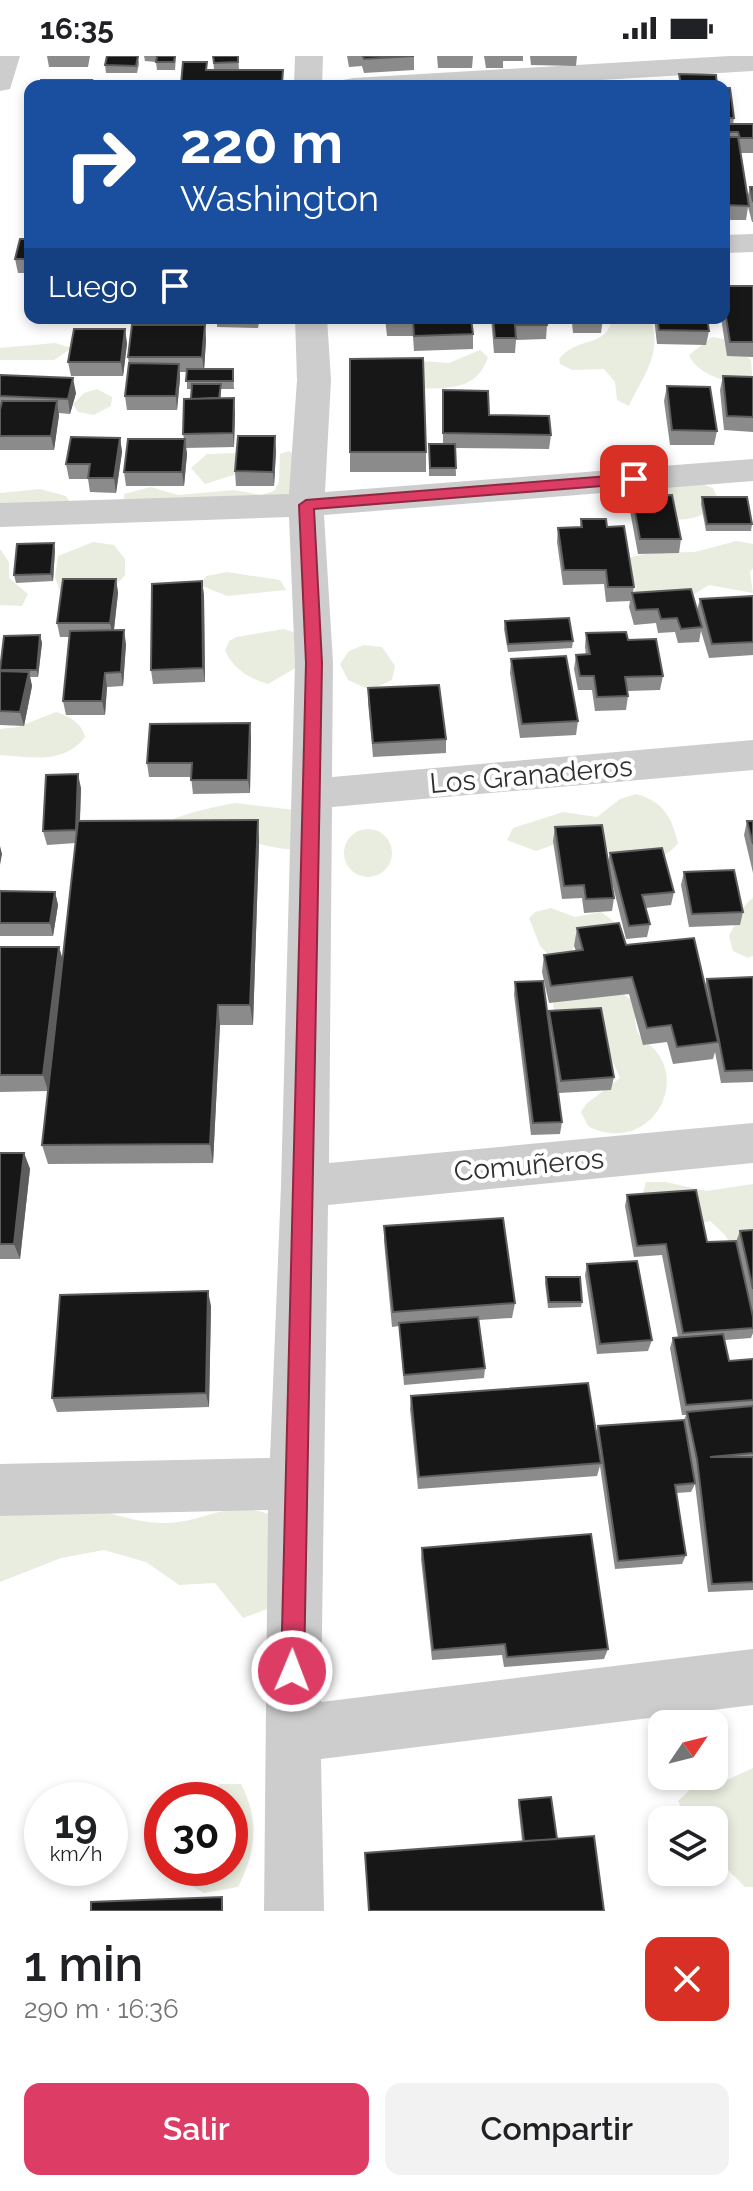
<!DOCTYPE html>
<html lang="es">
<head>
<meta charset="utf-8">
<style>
  body { margin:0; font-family:Raleway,sans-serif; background:#f2f2f2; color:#202124; height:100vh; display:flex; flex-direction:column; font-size:30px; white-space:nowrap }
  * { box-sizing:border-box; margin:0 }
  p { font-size:26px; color:#757577 }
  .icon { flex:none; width:44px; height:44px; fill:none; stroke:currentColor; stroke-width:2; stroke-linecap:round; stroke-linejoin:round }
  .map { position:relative; height:1855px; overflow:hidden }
  .side { display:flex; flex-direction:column; background:#fff; flex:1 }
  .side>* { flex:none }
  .top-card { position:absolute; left:24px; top:24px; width:706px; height:244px; border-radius:16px; box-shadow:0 4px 12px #0003; background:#1a4fa0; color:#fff; overflow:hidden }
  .needle { width:52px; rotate:55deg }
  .fabs { position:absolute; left:648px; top:1654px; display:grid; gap:16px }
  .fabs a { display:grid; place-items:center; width:80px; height:80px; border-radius:16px; background:#fff; box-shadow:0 4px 12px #0003; font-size:40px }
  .speed { position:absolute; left:24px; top:1726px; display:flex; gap:16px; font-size:40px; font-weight:700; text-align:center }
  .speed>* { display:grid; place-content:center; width:104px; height:104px; border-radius:50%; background:#fff; box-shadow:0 4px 12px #0003; line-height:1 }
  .speed small { font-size:20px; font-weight:400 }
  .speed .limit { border:12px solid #d22; background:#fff; color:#111 }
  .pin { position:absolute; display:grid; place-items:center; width:68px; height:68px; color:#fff; margin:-34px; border-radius:16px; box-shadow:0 4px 12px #0006 }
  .me { position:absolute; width:88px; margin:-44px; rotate:1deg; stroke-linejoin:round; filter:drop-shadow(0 0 6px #0008) }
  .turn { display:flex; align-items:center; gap:28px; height:168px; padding:0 24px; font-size:36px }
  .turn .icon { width:104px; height:104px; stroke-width:2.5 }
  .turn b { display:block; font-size:56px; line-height:68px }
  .then { display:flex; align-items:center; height:76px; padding:0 24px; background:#0003; gap:16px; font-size:30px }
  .round { display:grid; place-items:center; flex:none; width:84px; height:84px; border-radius:16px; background:#f2f2f2 }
  .overview { display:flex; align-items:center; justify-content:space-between; height:136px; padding:0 24px }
  h1 { font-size:48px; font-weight:600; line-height:60px }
  .cta { display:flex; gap:16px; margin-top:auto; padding:16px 24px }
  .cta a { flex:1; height:92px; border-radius:16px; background:#dd3d65; color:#fff; font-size:32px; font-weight:600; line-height:92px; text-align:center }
  .cta a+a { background:#f2f2f2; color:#202124 }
  .status { display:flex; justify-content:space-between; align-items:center; height:56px; padding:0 40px; background:#fff; direction:ltr }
  .status svg { height:22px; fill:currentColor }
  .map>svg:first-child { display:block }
</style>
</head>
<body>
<div class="status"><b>16:35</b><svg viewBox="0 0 49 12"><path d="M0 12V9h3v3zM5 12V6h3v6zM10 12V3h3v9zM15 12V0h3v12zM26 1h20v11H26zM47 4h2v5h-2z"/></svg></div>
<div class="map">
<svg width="753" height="1855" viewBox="0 0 753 1855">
  <rect width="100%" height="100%" fill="#fff"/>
  <path fill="#e9eddf" d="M612,262h38c14,35 -8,59 -21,88l-12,-6 -2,-18 -11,-13 -32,1 -12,-6 -1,-5c19,-24 48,-10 53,-41z
    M712,281l12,2 27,21 2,26c-20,-2 -56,-10 -64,-31z
    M55,287l17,5 -18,12h-54v-12z
    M480,294l8,7c-13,41 -54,28 -84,33l3,-30 42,3z
    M97,333l15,8 -1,9 -17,9 -16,-3 -5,-8 11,-11z
    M289,395l10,6 -5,45 -170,2v-10l27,-7 27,8 56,-5 27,5 13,-4 5,-9 1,-28z
    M242,397l11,16 -48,15 -14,-16 16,-14z
    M699,427l14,5 4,9c-4,5 -8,12 -12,16 -18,13 -87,7 -96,-14l2,-9z
    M40,433l26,7 5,8 -71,3v-14z
    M736,485l17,3v24l-3,4 3,21 -44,-8 -21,13 -54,-3 2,-9 -7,-5 -1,-23 21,-5 46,-1z
    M93,486l21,3 11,14v16c-15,21 -41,20 -65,16l-5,-14 3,-21z
    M0,493l9,13v16l19,16 -6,12 -22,-1z
    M227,516l53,8 6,10 -59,6 -27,-11 6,-9z
    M284,573l15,5 -2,33 -29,17c-20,-6 -33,-14 -43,-33l4,-10 7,-4z
    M364,589l18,2 13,19 -3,14 -22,10 -22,-10 -8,-16 9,-13z
    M56,656c13,4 26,11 29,25 -21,28 -55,20 -85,18v-26l18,-2z
    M636,738c28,8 35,22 42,49 -16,22 -39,16 -64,15l-16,-17 -32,-1 -30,11 -29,-11 6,-12 50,-16 34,5 23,-18z
    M235,747l60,7 -3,39c-14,3 -98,-23 -121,-28 8,-7 52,-16 64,-18z
    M344 797a24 24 0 1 1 48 0a24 24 0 1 1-48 0Z
    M753,842v58l-5,2 -15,-7 -4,-15c6,-11 14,-33 24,-38z
    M551,852l24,9 26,-5 19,14 -4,6 -41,12 -6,13 -17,1 -12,-12 -11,-28 6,-6z
    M614,931l20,15c2,9 0,24 4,31 4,7 13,12 18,18 21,26 10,64 -20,78 -14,7 -35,5 -48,-3l-7,-14 5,-8 34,-26 -21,-47 -45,-18 -1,-9 5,-7z
    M646,1126h20l40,9 47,-7v70l-19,-3 -9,-16 -15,-14 -20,5 -48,-29z
    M75,1447c27,7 57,19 85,20 47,1 65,-27 117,-6l-2,89 -32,12 -28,-35 -36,2 -33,-23 -42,-12 -43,8 -61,24v-70z
    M753,1712v119h-8l-31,-31v-36h-26l-10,-19 15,-14 23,-2z
    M219,1728h22c19,36 15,68 -3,103l-34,6 -20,-11 2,-14h44v-68h-17z"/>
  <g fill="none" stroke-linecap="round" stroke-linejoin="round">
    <path fill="#cdcdcd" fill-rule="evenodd" d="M0,0h20l-10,33 -10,2z
      M295,0h28l-1,30h-28z
      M729,0h24v15l-253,15h-161l4,-6 10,-2z
      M753,178v18l-29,1v-18z
      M295,262h32l4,62 -6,112 428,-33v22l-429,34 9,148 -1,114 421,-37v30l-421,37 -3,356 424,-40v40l-425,42 -7,497 432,-53v56l-432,54 3,152h-60l4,-401 -268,6v-52l270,-6 11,-272 14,-523 -6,-146 -289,10v-24l289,-9 8,-114z"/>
  </g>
  <path fill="#8b8b8b" d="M47,0h43l-2,11h-39z
    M138,0l1,8 -2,9h-31l-1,-8z
    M144,0h32l-1,14h-18l-1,-8 -11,-1z
    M213,0h25l1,14h44v16h-102v-2l26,-22v8h7z
    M347,0h67v14l-50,3 -2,-7 -13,1z
    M437,0h36l-1,12h-34z
    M484,0h39v5h-20v7h-17z
    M530,0h47l-1,10 -45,-1z
    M724,32l10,30 -1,6h20v29h-13l7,46 3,-12h3v35h-1l-4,-15 -2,13h-22z
    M30,183v34h-12l-3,-14z
    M724,230h29v71l-26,-1 -6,-38h3z
    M217,262h43l-2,10 -41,-1z
    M385,262h86l2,16v15l-59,2 -1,-15h-26z
    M491,262h55l1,7 -1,14 -30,1 -1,13h-21z
    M551,262h52l-2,15h-28l-1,-10h-21z
    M654,262h53l2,13 -3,14 -49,-1z
    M205,269l1,15 -2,29h29l1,20h-13v9l14,15 -1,34 -48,1 1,6 -3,32h-58l-2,-14 60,-33 -1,-5 9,-45h-5v-17h-7v6l-3,32h-50l-2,-14 4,-31 -1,-8z
    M125,273l2,15 -4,32h-52l-3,-14z
    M350,303l76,93v20h-76z
    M0,319l76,18 -6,21 -11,-1 -5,37h-54z
    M723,320l30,1v55l-29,-2 -4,-40z
    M667,330l50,45 -3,14h-44l-6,-44z
    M443,334l46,25 62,20 -2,14 -94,-1 1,28h-27v-32h14z
    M120,382l2,14 -6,41 -26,-1 -2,-13h-19l-3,-15z
    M276,395l-2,35h-38l-1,-15z
    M632,440l49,43 -2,14 -41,1 -8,-43z
    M702,441l50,27 -1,7h-45l-5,-27z
    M581,463l26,8 27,60 -1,5 64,18 3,-11 53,-3v59l-44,3 -8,-27 -2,11 -21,1 -3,-11 -17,1 -2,-10 -22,2 -5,-18 1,-6 -24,1 -2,-18 -41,1 -6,-43 1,-14 22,-1z
    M55,494l-2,31 -37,2 -2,-8z
    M116,523l2,14 -4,37 12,14 -3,42 -16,1 -2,28h-39l-3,-14 7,-64h-10l-3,-14z
    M202,525l2,15 1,86 -52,2 -2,-14z
    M505,565l68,20 -1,7 -64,4 -4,-23z
    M586,577l42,7 35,36 -3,14 -32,1v5l-2,14 -31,1 -3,-21h-14l-4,-21 2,-14h10l-1,-8z
    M40,579l2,8 -4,34h-8l2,9 -8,40 -24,-1v-55z
    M511,603l67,62 -2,14 -56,3 -10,-65z
    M368,632l78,51v14l-73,4 -5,-55z
    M251,681l-1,56 -57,1 -2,-17h-42l-2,-14z
    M81,732l-1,33 178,-1 1,22 -6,183h-33l-7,138 -165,1 -6,-19 6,-54 -48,1v-145h59l4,13 13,-117 -29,2 -4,-14z
    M747,765h6v52l-9,-38z
    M555,771l53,35 2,-9 64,39 -3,13 -25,3 4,16 -3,13 -21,2 -14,-57 2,16 -2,13 -28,2 -2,-15 -20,1 -9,-58z
    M684,816l59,40 -3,13 -51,2 -8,-42z
    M0,835l55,1 3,13 -5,31h-53z
    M577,872l49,17 79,40 2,-6 46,-2v105l-32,1 -6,-31 -2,7 -40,5 -6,-22 -24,3 -14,-51 -80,9 -7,-31 2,-17 32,-4 -2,-5z
    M515,926l33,36 1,-7 65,66 -3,13 -52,3 -4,-27 7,56 -2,12 -29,1 -17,-140z
    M0,1097h24l6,16 -10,90h-20z
    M627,1139l80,47h29l4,-11 13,-1v103l-2,5 -26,2 4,21 24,-2v231l-45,2 -13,-108 -4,8 -15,1 10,62 -4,9 -67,5 -15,-103 -3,10 -179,13 -8,-80 1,-13 185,37 2,-7 86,-6 2,-5h-4l-12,-67 3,-10 5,-1 -16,-82 -28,2 -9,-51z
    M384,1170l131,77 -3,15 -33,2 6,48 -1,10 -80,7 -5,-59 -7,1 -8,-86z
    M587,1208l65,76 -4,11 -51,3 -12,-79z
    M546,1221l36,25 -1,5 -33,1 -3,-25z
    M211,1250l-2,101 -152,5 -5,-14z
    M422,1492l186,101 -4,10 -100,8 -2,-12 -70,5 -11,-101z
    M519,1744l38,39 -35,2 -4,-38z"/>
  <path fill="#5d5d5d" d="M205,269l1,15 -2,32 -2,-15z
    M125,273l2,15 -4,32 -2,-14z
    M179,308l1,14 -3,32 -1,-14z
    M73,322l3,15 -6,21 -2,-15z
    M234,342l1,15 -1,34 -1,-14z
    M57,345l2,15 -5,34 -3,-14z
    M275,380l1,15 -2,35 -1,-14z
    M120,382l2,14 -6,41 -2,-15z
    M185,383l2,15 -3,32 -2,-14z
    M54,487l1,7 -2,31 -2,-7z
    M116,523l2,14 -5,44 -3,-14z
    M202,525l2,15 1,86 -2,-14z
    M124,574l2,14 -3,42 -2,-14z
    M40,579l2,8 -4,34 -1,-7z
    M29,616l3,14 -8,40 -4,-14z
    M105,617l2,14 -2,28 -3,-14z
    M250,667l1,14 -1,56 -2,-13z
    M78,718l3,14 -2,55 -3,-13z
    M258,764l1,22 -6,183 -3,-20z
    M0,790l2,8 -2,11z
    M55,836l3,13 -5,31 -3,-13z
    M59,891l5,18 -16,126 -5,-16z
    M218,949l2,20 -7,138 -3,-19z
    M24,1097l6,16 -10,90 -6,-15z
    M208,1235l3,15 -2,101 -3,-14z"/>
  <path fill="#171717" stroke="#5d5d5d" stroke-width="2" d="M107,0h31l-2,10 -31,-1z
    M157,0h18l-1,6h-18z
    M213,0h25v6l-24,1z
    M363,0h51l-50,3z
    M183,6h24l-1,8h77l-1,14h-24v2l-77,-2z
    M679,18l37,1 1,11h-36z
    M41,24h51l-2,6h-51z
    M724,32h6l4,30h-10z
    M724,68h29v14h-13l-2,-6h-14z
    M724,81h14l11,69 -25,-1z
    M750,131h3v15z
    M20,183h10v20h-15z
    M724,230h29v56h-23l-6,-37z
    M217,262h41v3l-42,-1z
    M386,262h85l2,16 -59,2 -1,-15 -26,1z
    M493,262h53l1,7h-32l1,13h-21z
    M657,262h50l2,13 -50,-1z
    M132,269h73l-3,32h-74z
    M74,273h51l-4,33h-53z
    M423,302l3,94h-76v-93z
    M129,307l50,1 -3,32h-51z
    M187,313h46v12h-47z
    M0,319l73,3 -5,21 -68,-3z
    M723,320l30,1v40l-26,-1z
    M192,328h29l-2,14 -28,1z
    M667,330l43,1 7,44 -45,-1z
    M443,334l45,1 1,24 60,1 2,19 -108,-2z
    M234,342l-1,35 -50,1 1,-35z
    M2,345h55l-6,35h-51v-26z
    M238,380h37l-2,36 -38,-1z
    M71,381l49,1 -6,40h-26l2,-14h-24z
    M128,383h57l-3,33h-58z
    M429,388h26l1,24h-26z
    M672,439l9,44h-41l-8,-43z
    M702,441h45l5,27h-45z
    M581,463h25l1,8 17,-1 10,61h-26l-2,-17h-42l-6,-42 24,-1z
    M54,487l-3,31 -37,1 3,-31z
    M63,523h53l-6,44h-53z
    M202,525l1,87 -52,2 1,-86z
    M691,533l11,38 -21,2 -4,-11 -16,1 -3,-10 -22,1 -4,-17z
    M753,540v46l-41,2 -12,-45z
    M569,562l4,23 -65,3 -3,-23z
    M124,574l-3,42 -16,1 -3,28h-39l7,-70z
    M626,576l2,8 28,-1 7,37 -38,1 3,19 -31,1 -3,-21h-14l-4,-21 14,-1 -4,-21z
    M40,579l-3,35h-37l4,-34z
    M566,600l12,65 -56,3 -11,-65z
    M0,615l29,1 -9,40 -20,-1z
    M439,629l7,54 -73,4 -5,-55z
    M250,667l-2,57h-57l1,-17h-45l3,-39z
    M78,718l-2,56 -33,1 3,-56z
    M258,764l-8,185h-32l-8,139 -168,1 36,-324z
    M747,765h6v23z
    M602,769l12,73 -28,1 -2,-14 -20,1 -9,-59z
    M662,792l12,44 -32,3 8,29 -21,2 -19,-73z
    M734,814l9,42 -51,2 -8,-42z
    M0,835l55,1 -5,31h-50z
    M619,867l7,22 68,-7 24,104 -41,5 -6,-22 -24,3 -15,-51 -81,9 -7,-31 39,-5 -6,-22z
    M0,891h59l-16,128h-43z
    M753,921v93l-28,1 -18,-92z
    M543,925l19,141 -29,1 -18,-141z
    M601,952l13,69 -53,4 -12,-70z
    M0,1097h24l-10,91h-14z
    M696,1134l11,52 29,-1 17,76v11l-70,5 -17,-89 -29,2 -10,-51z
    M503,1162l12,85 -122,9 -9,-86z
    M753,1174v59l-13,-58z
    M637,1205l15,79 -52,4 -13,-80z
    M546,1221h34l2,25h-33z
    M208,1235l-2,102 -154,5 8,-103z
    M478,1261l7,51 -81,7 -5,-52z
    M723,1278l6,27 24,-2v41l-67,5 -13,-67z
    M588,1327l13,80 -182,14 -8,-81z
    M753,1350v47l-43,4h43v125l-41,2 -15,-125 -10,-47z
    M684,1364l11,63 -20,2 11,70 -68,6 -20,-135z
    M591,1478l17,115 -101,8 -2,-13 -72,6 -11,-102z
    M551,1741l6,42 -33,2 -5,-41z
    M594,1780l10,75h-235l-4,-58z
    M222,1841v14h-131v-9z"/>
  <path fill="#dd3d65" stroke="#902842" stroke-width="2" d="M634,418l7,5 -2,4 -325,26 8,154 -18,1008 -3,8 -9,4 -8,-4 -3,-8 25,-1008 -7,-158 7,-5z"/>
  <g text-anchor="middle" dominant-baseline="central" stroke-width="8" stroke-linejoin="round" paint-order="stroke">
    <g font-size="28" fill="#303030" stroke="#fff">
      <text transform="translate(531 719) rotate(-5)">Los Granaderos</text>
      <text transform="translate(529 1109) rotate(-5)">Comuñeros</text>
    </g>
  </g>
</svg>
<div class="fabs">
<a><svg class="needle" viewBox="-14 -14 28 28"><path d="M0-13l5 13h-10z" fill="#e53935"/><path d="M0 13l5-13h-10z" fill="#757577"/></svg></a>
<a><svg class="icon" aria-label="layers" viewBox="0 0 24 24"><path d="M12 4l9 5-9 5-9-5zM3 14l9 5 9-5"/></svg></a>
</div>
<div class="speed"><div>19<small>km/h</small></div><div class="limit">30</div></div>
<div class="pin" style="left:634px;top:423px;background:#d93025"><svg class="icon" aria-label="arrive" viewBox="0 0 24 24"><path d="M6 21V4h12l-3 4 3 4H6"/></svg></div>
<svg class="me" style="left:292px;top:1615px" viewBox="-20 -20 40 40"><circle r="17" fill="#dd3d65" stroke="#fff" stroke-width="3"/><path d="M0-11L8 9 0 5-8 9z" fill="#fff"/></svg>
<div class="top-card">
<div class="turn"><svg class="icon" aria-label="right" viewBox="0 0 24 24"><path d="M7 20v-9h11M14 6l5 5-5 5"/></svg><div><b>220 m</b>Washington</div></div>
<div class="then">Luego<svg class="icon" aria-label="arrive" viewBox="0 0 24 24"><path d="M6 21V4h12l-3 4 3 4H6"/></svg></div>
</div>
</div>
<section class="side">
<div class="overview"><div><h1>1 min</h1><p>290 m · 16:36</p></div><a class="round" style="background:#d93025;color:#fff"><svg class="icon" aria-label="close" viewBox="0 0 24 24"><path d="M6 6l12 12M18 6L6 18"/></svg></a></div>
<div class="cta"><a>Salir</a><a>Compartir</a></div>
</section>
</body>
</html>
